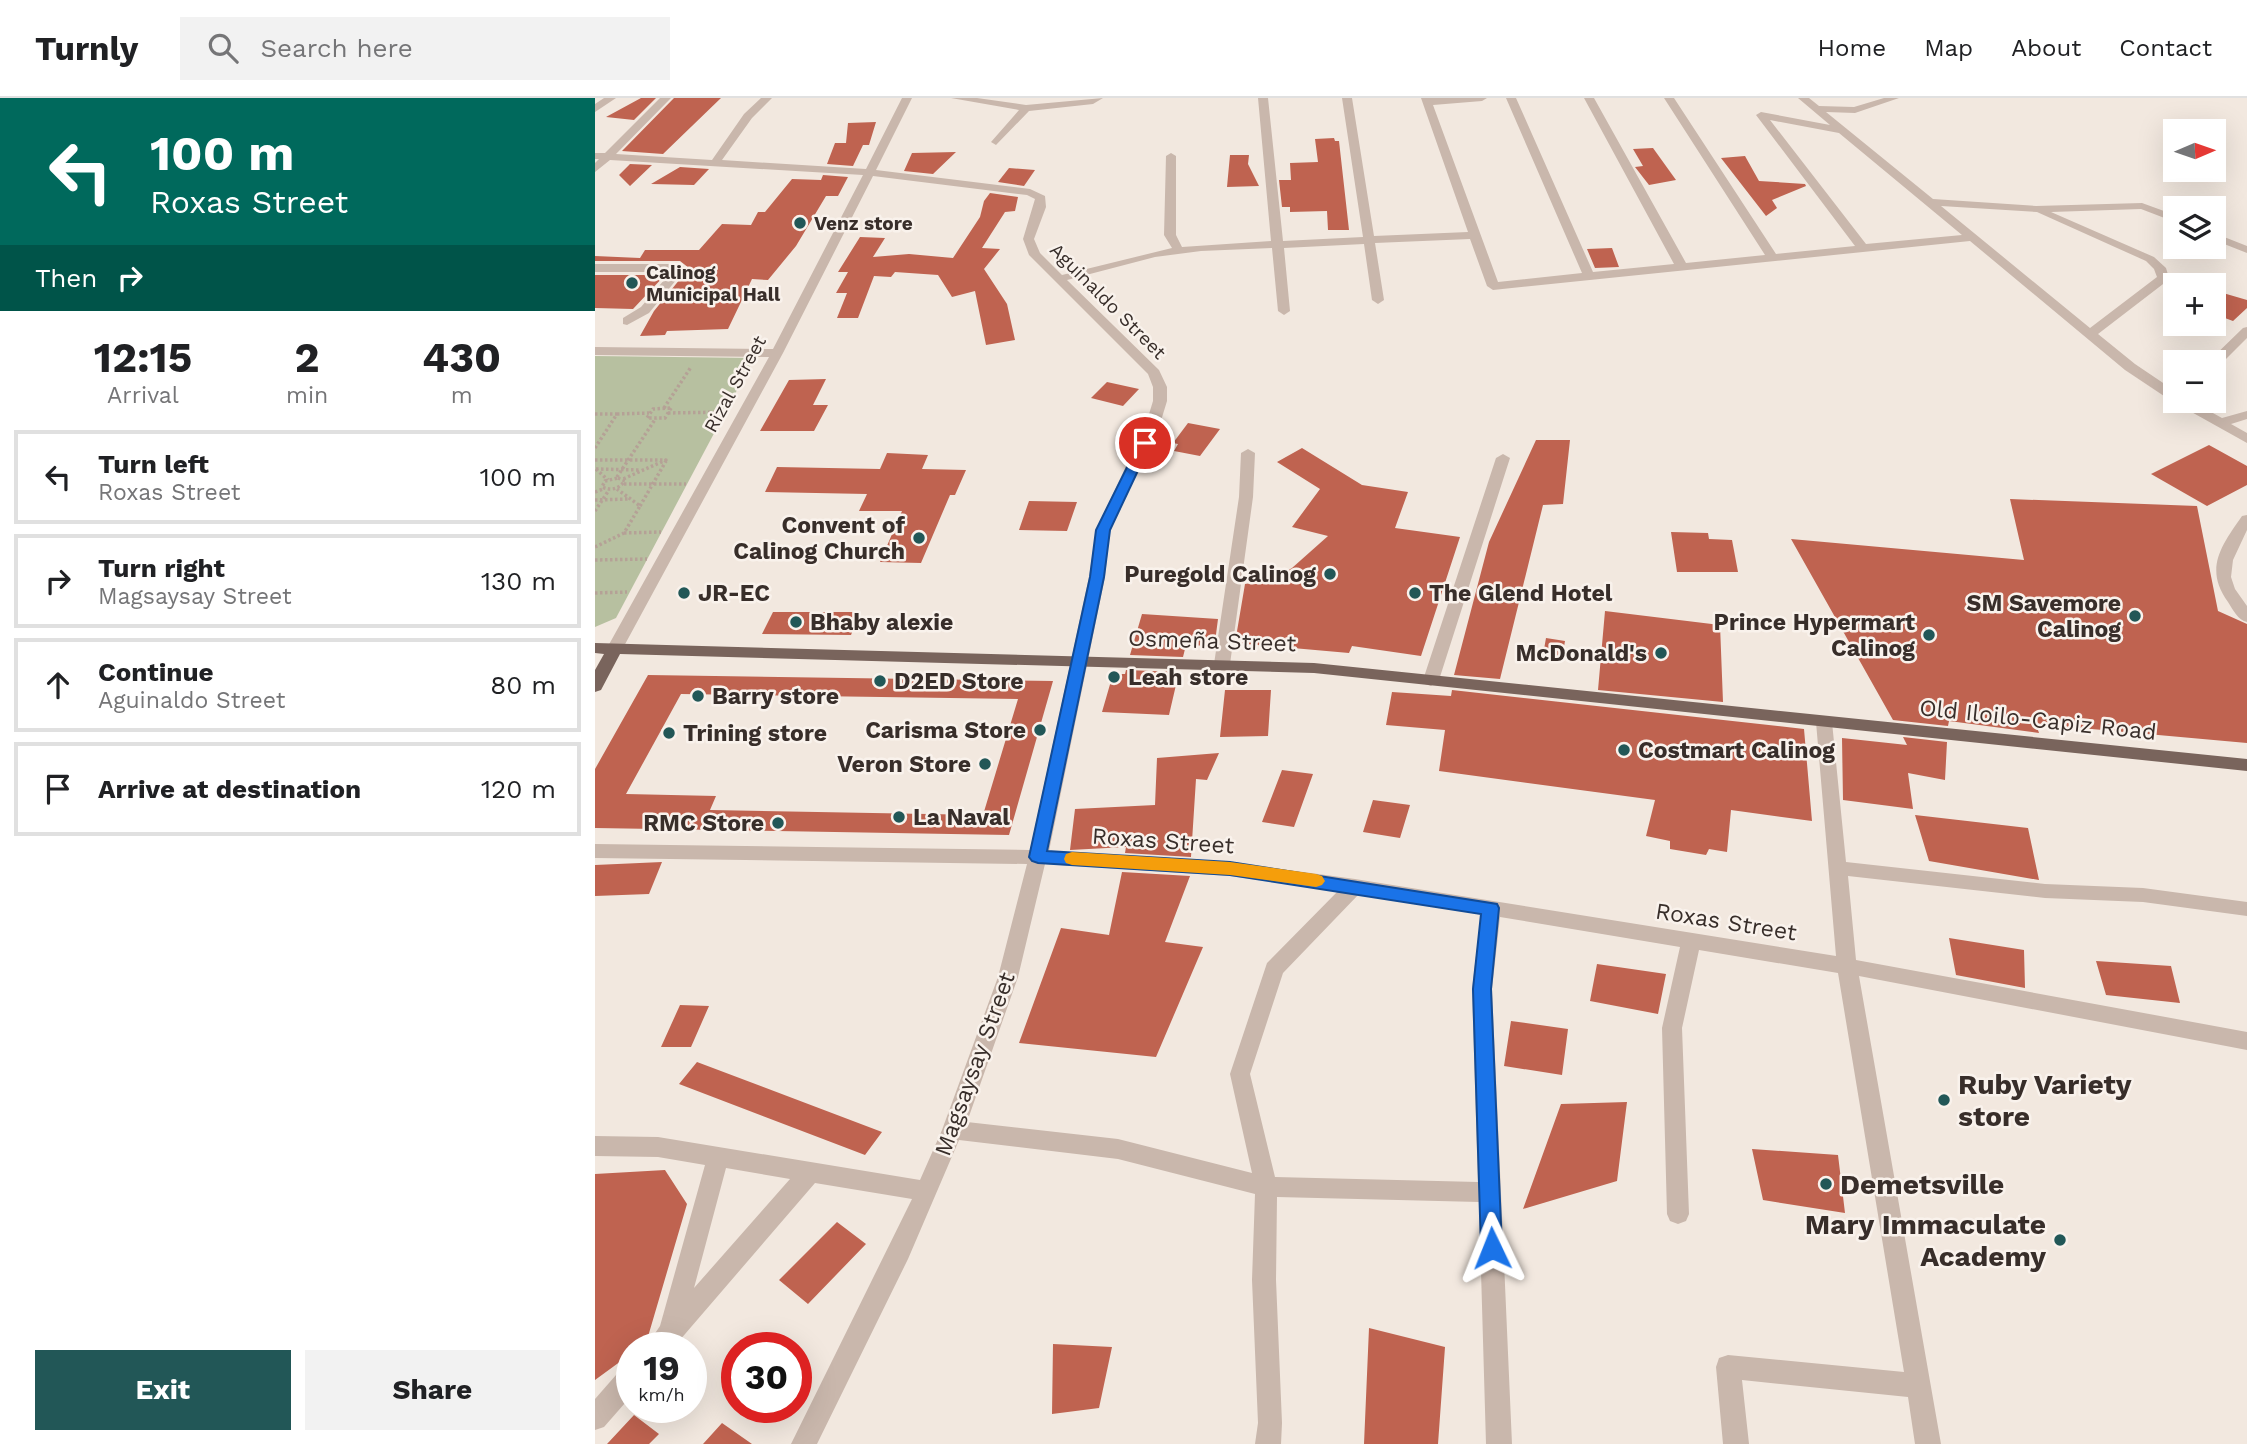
<!DOCTYPE html>
<html lang="en">
<head>
<meta charset="utf-8">
<style>
  body { margin:0; font-family:"Work Sans",sans-serif; background:#f2f2f2; color:#202124; height:100vh; display:flex; flex-direction:column; font-size:26px; white-space:nowrap }
  * { box-sizing:border-box; margin:0 }
  p { font-size:23px; color:#757577 }
  .icon { flex:none; width:38px; height:38px; fill:none; stroke:currentColor; stroke-width:2; stroke-linecap:round; stroke-linejoin:round }
  .map { position:relative; flex:1; overflow:hidden }
  .panel { display:flex; flex-direction:column; background:#fff; width:595px }
  .panel>* { flex:none }
  .hud { background:#00695c; color:#fff; overflow:hidden }
  .needle { width:46px; rotate:88deg }
  .tools { position:absolute; left:1568px; top:21px; display:grid; gap:14px }
  .tools a { display:grid; place-items:center; width:63px; height:63px; border-radius:0px; background:#fff; box-shadow:0 7px 28px #0002; font-size:35px }
  .speed { position:absolute; left:21px; top:1234px; display:flex; gap:14px; font-size:35px; font-weight:700; text-align:center }
  .speed>* { display:grid; place-content:center; width:91px; height:91px; border-radius:50%; background:#fff; box-shadow:0 7px 28px #0002; line-height:1 }
  .speed small { font-size:18px; font-weight:400 }
  .speed .limit { border:10px solid #d22; background:#fff; color:#111 }
  .pin { position:absolute; display:grid; place-items:center; width:60px; height:60px; color:#fff; margin:-30px; border:4px solid #fff; border-radius:50%; box-shadow:0 2px 7px #0007 }
  .me { position:absolute; width:77px; margin:-38px; rotate:358deg; stroke-linejoin:round; filter:drop-shadow(0 0 5px #0008) }
  .turn { display:flex; align-items:center; gap:24px; height:147px; padding:0 35px; font-size:32px }
  .turn .icon { width:91px; height:91px; stroke-width:2.5 }
  .turn b { display:block; font-size:49px; line-height:60px }
  .then { display:flex; align-items:center; height:66px; padding:0 35px; background:#0003; gap:14px; font-size:26px }
  .eta { display:flex; justify-content:space-evenly; align-items:center; height:119px; text-align:center }
  .eta b { font-size:42px; font-weight:700; line-height:49px }
  .primary-button { display:flex; gap:14px; margin-top:auto; padding:14px 35px }
  .primary-button a { flex:1; height:80px; border-radius:0px; background:#225757; color:#fff; font-size:28px; font-weight:700; line-height:80px; text-align:center }
  .primary-button a+a { background:#f2f2f2; color:#202124 }
  ul { padding:0; list-style:none }
  li { display:flex; align-items:center; gap:21px; height:94px; margin:0 14px 10px; padding:0 21px; border:4px solid #e0e0e0; border-radius:0px }
  li div { flex:1 }
  li b { display:block; font-size:26px }
  li em { font-style:normal }
  header { display:flex; align-items:center; gap:42px; box-sizing:border-box; height:98px; padding:0 35px; background:#fff; border-bottom:2px solid #e0e0e0 }
  header strong { font-size:33px }
  nav { display:flex; gap:38px; margin-inline-start:auto; font-size:24px }
  .search { width:490px; height:63px; background:#f2f2f2; display:flex; align-items:center; gap:18px; box-sizing:border-box; padding:0 24px; border-radius:0px; color:#757577; font-size:26px }
  main { display:flex; flex:1; min-height:0 }
  .map>svg:first-child { display:block }
</style>
</head>
<body>
<header>
<strong>Turnly</strong>
<div class="search"><svg class="icon" aria-label="search" viewBox="0 0 24 24"><circle cx="10" cy="10" r="6"/><path d="M15 15l6 6"/></svg>Search here</div>
<nav><a>Home</a><a>Map</a><a>About</a><a>Contact</a></nav>
</header>
<main>
<section class="panel">
<div class="hud">
<div class="turn"><svg class="icon" aria-label="left" viewBox="0 0 24 24"><path d="M17 20v-9H6M10 6l-5 5 5 5"/></svg><div><b>100 m</b>Roxas Street</div></div>
<div class="then">Then<svg class="icon" aria-label="right" viewBox="0 0 24 24"><path d="M7 20v-9h11M14 6l5 5-5 5"/></svg></div>
</div>
<div class="eta">
<div><b>12:15</b><p>Arrival</p></div>
<div><b>2</b><p>min</p></div>
<div><b>430</b><p>m</p></div>
</div>
<ul>
<li><svg class="icon" aria-label="left" viewBox="0 0 24 24"><path d="M17 20v-9H6M10 6l-5 5 5 5"/></svg><div><b>Turn left</b><p>Roxas Street</p></div><em>100 m</em></li>
<li><svg class="icon" aria-label="right" viewBox="0 0 24 24"><path d="M7 20v-9h11M14 6l5 5-5 5"/></svg><div><b>Turn right</b><p>Magsaysay Street</p></div><em>130 m</em></li>
<li><svg class="icon" aria-label="ahead" viewBox="0 0 24 24"><path d="M12 20V5M6 11l6-6 6 6"/></svg><div><b>Continue</b><p>Aguinaldo Street</p></div><em>80 m</em></li>
<li><svg class="icon" aria-label="arrive" viewBox="0 0 24 24"><path d="M6 21V4h12l-3 4 3 4H6"/></svg><div><b>Arrive at destination</b></div><em>120 m</em></li>
</ul>
<div class="primary-button"><a>Exit</a><a>Share</a></div>
</section>
<div class="map">
<svg width="1652" height="1346" viewBox="0 0 1652 1346">
  <rect width="100%" height="100%" fill="#f2e8df"/>
  <path fill="#b7c0a0" d="M0,258l159,2 -138,260 -21,9z"/>
  <path fill="#bf6350" fill-rule="evenodd" d="M46,0h15l-22,22 -28,-3z
    M79,0h47l-58,56 -41,-3z
    M281,24l-7,23h-6l-10,21 -26,-2 8,-21h11l2,-20z
    M739,40l1,3h4l10,89h-21l-1,-19 -37,1v-5h-8l-3,-27h12l-1,-17 28,-1 -3,-23z
    M1058,50l23,32 -27,5 -14,-18 8,-1 -10,-17z
    M361,54l-23,22 -29,-3 8,-18z
    M635,57h19l-1,9 11,22 -32,1z
    M1150,58l14,25 46,3 1,2 -34,14 5,8 -11,8 -45,-58z
    M35,66l22,1 -22,21 -11,-11z
    M85,69l29,2 -15,16 -43,-1z
    M414,70l26,2 -11,16 -26,-4z
    M228,77l25,2 -10,19h-12l-30,50 -28,34 -16,-1 -24,50 -61,2 -2,4 -25,1 14,-25 35,-43 -9,-7h-85v-5l45,2 5,-8h54l23,-26 29,1 7,-13h7l27,-33 29,1z
    M395,95l28,4 -3,14 -10,1 -23,36 18,1 -16,20 23,35 8,36 -29,5 -11,-54 -23,6 -14,-22 -43,-3 -4,5 -17,-1 -16,42h-21l10,-25h-11l12,-21h-10l22,-35 25,1 -12,19 36,-3 44,4 27,-41 4,-16z
    M1017,150l7,19 -24,1 -8,-19z
    M0,177h70l-32,34 -38,-1z
    M1628,195l24,7v8l-14,13 -19,-7v-12z
    M231,281l-13,26h15l-14,26h-54l29,-51z
    M512,284l32,7 -16,17 -32,-8z
    M593,325l32,6 -20,27 -26,-5 4,-7 -5,-1z
    M941,342h34l-7,64 -20,1 -43,174 -46,-4 35,-133z
    M1614,347l38,21v19l-40,21 -56,-32z
    M707,350l60,37 46,7 -13,36 65,9 -39,119 -69,-10 -3,7 -114,-10 10,-59 27,-4 20,-12 36,-32 -36,-9 28,-38 -43,-27z
    M292,355l41,2 -6,14 44,1 -11,25h-5l-29,68 -41,-1 22,-51h-43l8,-17 -102,-2 12,-25 103,2z
    M1415,401l187,7 21,105 29,13v119l-211,-19 3,9 -90,-12 -1,5 -55,-6 -102,-181 233,21z
    M434,403l48,1 -10,29 -48,-1z
    M1076,434l37,1 1,6 23,1 6,32h-61z
    M1010,513l115,14 3,77 -125,-12z
    M178,514h87l-9,23 -89,-1z
    M547,516l76,5 -3,23h-3v4l-26,-1 -3,12 -53,-2z
    M951,540l19,3 -3,17 -19,-3z
    M531,572l53,2 -10,43 -67,-3 11,-38h12z
    M53,577l405,6 -44,154 -414,-7v-59zM86,596l337,5 -35,116 -273,-5 6,-14 -90,-2z
    M630,592h46l-3,46 -48,1z
    M857,592l352,39 8,92 -81,-11 -4,42 -18,-3 -3,6 -36,-6v-8l-24,-5 9,-36 -216,-29 6,-41 -59,-5 6,-33 59,4z
    M1308,639l44,5 -2,38 -37,-7 5,36 -70,-9 -1,-62 65,7z
    M624,655l-12,27 -11,-1 -5,78 -66,-4 1,-6 -56,3 5,-41 80,-4 2,-47z
    M687,672l31,4 -19,53 -32,-5z
    M778,702l37,5 -10,33 -37,-6z
    M1320,717l113,13 11,52 -110,-19z
    M67,764l-13,32 -54,2v-31z
    M527,774l68,4 -25,66 38,5 -47,110 -137,-14 42,-115 48,7z
    M1354,840l75,12 1,38 -69,-13z
    M1501,863l75,5 9,37 -74,-8z
    M1002,866l69,10 -8,40 -68,-13z
    M85,907l29,1 -18,41h-30z
    M916,923l57,8 -6,46 -58,-9z
    M102,964l185,70 -17,23 -186,-71z
    M1032,1004l-10,79 -94,28 38,-105z
    M1157,1051l86,6 7,58 -82,-13z
    M70,1072l22,34 -40,136 -8,8h-7v5l-37,27v-206z
    M242,1124l29,22 -58,60 -29,-24z
    M774,1230l76,19 -7,97h-74z
    M458,1246l59,3 -13,61 -47,6z
    M39,1317l25,19 -10,10h-42z
    M127,1325l30,21h-49z"/>
  <g fill="none" stroke-linecap="round" stroke-linejoin="round">
    <path stroke="#b5a196" stroke-width="3.5" stroke-dasharray="2.5 2.5" stroke-linecap="butt" d="M69,310l27,-41
      M76,310l-6,10h-18l6,-9z
      M73,315l59,-1
      M0,316h22l-22,34
      M22,316l32,-1
      M0,362h71l-43,19
      M1,371l44,1
      M1,371l12,11
      M22,379l39,-59
      M23,380l7,3c-7,8 -13,10 -23,6l3,-6z
      M29,386h62
      M0,394l8,-3
      M0,402l34,-1
      M45,408l26,-45
      M0,413l14,-21
      M29,435l37,-1
      M0,449l29,-14 16,-27 -23,-17
      M0,462l52,-1
      M0,495l32,-1"/>
    <path fill="#c9b7ac" fill-rule="evenodd" d="M9,0h12l-21,14v-8z
      M65,0h11l-55,56 96,6 32,-46 17,-16h11l-20,20 -30,42 144,9 36,-71h10l-36,72 154,19 15,7 1,11 -12,32 6,14 22,22 110,-27 -8,-13 2,-79 5,-3 5,3v79l6,12 89,-6 -13,-143h10l15,143 80,-4 -21,-139h10l22,138 94,-4 -47,-134h66l-5,3 -49,4 65,177 84,-9 -76,-175h10l77,174 81,-8 -90,-166h10l92,165 79,-8 -101,-157h10l102,156 79,-8 -99,-131 5,-3 69,13 -32,-27h11l10,8 35,1 30,-9h15l-44,15 -29,-1 107,87 103,7 106,-3 33,12v7l-34,-13 -90,3 103,45 12,11 3,10 -2,3 -69,53 37,30 40,27v10h16l31,17 25,-7v8l-16,5 16,9v10l-77,-43 -45,-30 -155,-129 -477,49 -6,-4 -17,-47 -95,4 9,57 -6,4 -6,-4 -8,-56 -80,4 6,63 -6,4 -6,-4 -6,-63 -71,3 -46,6 -88,23 92,90 8,17v14l-7,23 -50,106 -5,47 -56,274 181,11 125,17 481,77 -20,-234 8,-6 8,6 14,140 199,22 98,4 104,14v14l-104,-14 -98,-4 -197,-22 8,84 391,72v18l-388,-74 82,468h-26l-7,-47 -166,-17 7,64h-26l-7,-77 3,-9 9,-3 176,17 -66,-399 -139,-23 -17,78 7,186 -3,7 -8,3 -8,-3 -3,-7 -5,-186 18,-81 -180,-30 -8,72 20,455h-26l-7,-242 -202,-5 -1,83 6,143 -1,21h-26l3,-21 -6,-143 3,-86 -137,-35 -159,-19 -51,119 -91,185h-26l121,-245 -97,-16 -142,165h-28l15,-22 45,-161 -47,-8 -63,-1v-20l63,1 262,43 22,-50 56,-153 29,-113 -432,-6v-14l435,6 59,-273 7,-47 50,-106 7,-23v-14l-5,-13 -119,-119 -6,-16 12,-40 -8,-4 -154,-19 -90,177 -160,295 -8,5 -6,-1 -2,-4 162,-291 -174,-2v-8l178,2 90,-174 -253,-15 -15,12v-9l4,-4h-4v-6h10zM1175,22l69,13 123,102 -96,9zM1346,108l96,6 109,49 8,8 3,8 -67,51zM450,766l185,12 108,15 -71,72 -37,111 22,99 -134,-34 -151,-17 51,-145zM764,796l122,20 -9,75 6,193 -203,-5 -25,-103 33,-101zM131,1070l64,11 -96,109z
      M356,0h26l49,7 77,-7 -10,6 -64,7 -33,34 -5,-3 28,-32z
      M1619,135l33,13v7l-33,-13z
      M0,166h85l6,4 -37,45 -22,12 -4,-1v-6l18,-11 30,-35h-76z
      M1652,229v11l-28,28 -5,1v-5h-6l35,-34z
      M653,351l7,4 -2,44 -23,167 -8,5 -8,-5 25,-167 2,-44z
      M908,356l7,4 -71,222 -8,6 -6,-2 -2,-4 73,-222z
      M1652,417v15l-14,30 -2,17 4,12 12,17v16c-9,-2 -14,-12 -19,-20 -24,-33 -7,-56 14,-86z
      M37,1266v31l-28,32 -9,3v-31l28,-32z"/>
    <path fill="#79645c" fill-rule="evenodd" d="M0,545l719,20 933,96v12l-933,-98 -694,-19 -19,36 -6,2v-22l9,-16 -9,-1z"/>
  </g>
  <path fill="#1a73e8" stroke="#114b97" stroke-width="2" d="M550,341l6,4 -41,87 -6,47 -57,274 183,11 267,42 2,4 -8,81 11,259 -3,7 -7,3 -8,-3 -3,-7 -8,-259 8,-75 -251,-39 -192,-12 -6,-2 -3,-4 61,-280 6,-47 43,-87z"/>
  <path fill="#f59e0b" d="M477,754l158,10 86,12 6,2 3,5 -3,4 -6,2 -86,-12 -158,-10 -6,-2 -2,-4 2,-5z"/>
  <g fill="#225757" stroke="#f9f2ec" stroke-width="2.5">
    <circle cx="205" cy="125" r="7"/>
    <circle cx="37" cy="185" r="7"/>
    <circle cx="324" cy="440" r="7"/>
    <circle cx="735" cy="476" r="7"/>
    <circle cx="89" cy="495" r="7"/>
    <circle cx="820" cy="495" r="7"/>
    <circle cx="1540" cy="518" r="7"/>
    <circle cx="201" cy="524" r="7"/>
    <circle cx="1334" cy="537" r="7"/>
    <circle cx="1066" cy="555" r="7"/>
    <circle cx="519" cy="579" r="7"/>
    <circle cx="285" cy="583" r="7"/>
    <circle cx="103" cy="598" r="7"/>
    <circle cx="445" cy="632" r="7"/>
    <circle cx="74" cy="635" r="7"/>
    <circle cx="1029" cy="652" r="7"/>
    <circle cx="390" cy="666" r="7"/>
    <circle cx="304" cy="719" r="7"/>
    <circle cx="183" cy="725" r="7"/>
    <circle cx="1349" cy="1002" r="7"/>
    <circle cx="1231" cy="1086" r="7"/>
    <circle cx="1465" cy="1142" r="7"/>
  </g>
  <g text-anchor="middle" dominant-baseline="central" stroke-width="5" stroke-linejoin="round" paint-order="stroke">
    <g font-size="19" font-weight="bold" fill="#382e2a" stroke="#f9f2ec" text-anchor="start">
      <text x="219" y="125">Venz store</text>
      <text x="51" y="174">Calinog<tspan x="51" dy="22">Municipal Hall</tspan></text>
    </g>
    <g font-size="19" fill="#382e2a" stroke="#f9f2ec">
      <text transform="translate(513 203) rotate(45)">Aguinaldo Street</text>
      <text transform="translate(140 286) rotate(-61)">Rizal Street</text>
    </g>
    <g font-size="23" font-weight="bold" fill="#382e2a" stroke="#f9f2ec" text-anchor="start">
      <text x="310" y="427" text-anchor="end">Convent of<tspan x="310" dy="26">Calinog Church</tspan></text>
      <text x="721" y="476" text-anchor="end">Puregold Calinog</text>
      <text x="103" y="495">JR-EC</text>
      <text x="834" y="495">The Glend Hotel</text>
      <text x="1526" y="505" text-anchor="end">SM Savemore<tspan x="1526" dy="26">Calinog</tspan></text>
      <text x="215" y="524">Bhaby alexie</text>
      <text x="1320" y="524" text-anchor="end">Prince Hypermart<tspan x="1320" dy="26">Calinog</tspan></text>
      <text x="1052" y="555" text-anchor="end">McDonald's</text>
      <text x="533" y="579">Leah store</text>
      <text x="299" y="583">D2ED Store</text>
      <text x="117" y="598">Barry store</text>
      <text x="431" y="632" text-anchor="end">Carisma Store</text>
      <text x="88" y="635">Trining store</text>
      <text x="1043" y="652">Costmart Calinog</text>
      <text x="376" y="666" text-anchor="end">Veron Store</text>
      <text x="318" y="719">La Naval</text>
      <text x="169" y="725" text-anchor="end">RMC Store</text>
    </g>
    <g font-size="23" fill="#382e2a" stroke="#f9f2ec">
      <text transform="translate(617 543) rotate(2)">Osmeña Street</text>
      <text transform="translate(1443 622) rotate(6)">Old Iloilo-Capiz Road</text>
      <text transform="translate(568 743) rotate(4)">Roxas Street</text>
      <text transform="translate(1131 824) rotate(9)">Roxas Street</text>
      <text transform="translate(380 966) rotate(-70)">Magsaysay Street</text>
    </g>
    <g font-size="28" font-weight="bold" fill="#382e2a" stroke="#f9f2ec" text-anchor="start">
      <text x="1363" y="986">Ruby Variety<tspan x="1363" dy="32">store</tspan></text>
      <text x="1245" y="1086">Demetsville</text>
      <text x="1451" y="1126" text-anchor="end">Mary Immaculate<tspan x="1451" dy="32">Academy</tspan></text>
    </g>
  </g>
</svg>
<div class="tools">
<a><svg class="needle" viewBox="-14 -14 28 28"><path d="M0-13l5 13h-10z" fill="#e53935"/><path d="M0 13l5-13h-10z" fill="#757577"/></svg></a>
<a><svg class="icon" aria-label="layers" viewBox="0 0 24 24"><path d="M12 4l9 5-9 5-9-5zM3 14l9 5 9-5"/></svg></a>
<a>+</a>
<a>−</a>
</div>
<div class="speed"><div>19<small>km/h</small></div><div class="limit">30</div></div>
<div class="pin" style="left:550px;top:345px;background:#d93025"><svg class="icon" aria-label="arrive" viewBox="0 0 24 24"><path d="M6 21V4h12l-3 4 3 4H6"/></svg></div>
<svg class="me" style="left:897px;top:1150px" viewBox="-20 -20 40 40"><path d="M0-17L14 15 0 8-14 15z" fill="#1a73e8" stroke="#fff" stroke-width="4"/></svg>
</div>
</main>
</body>
</html>
